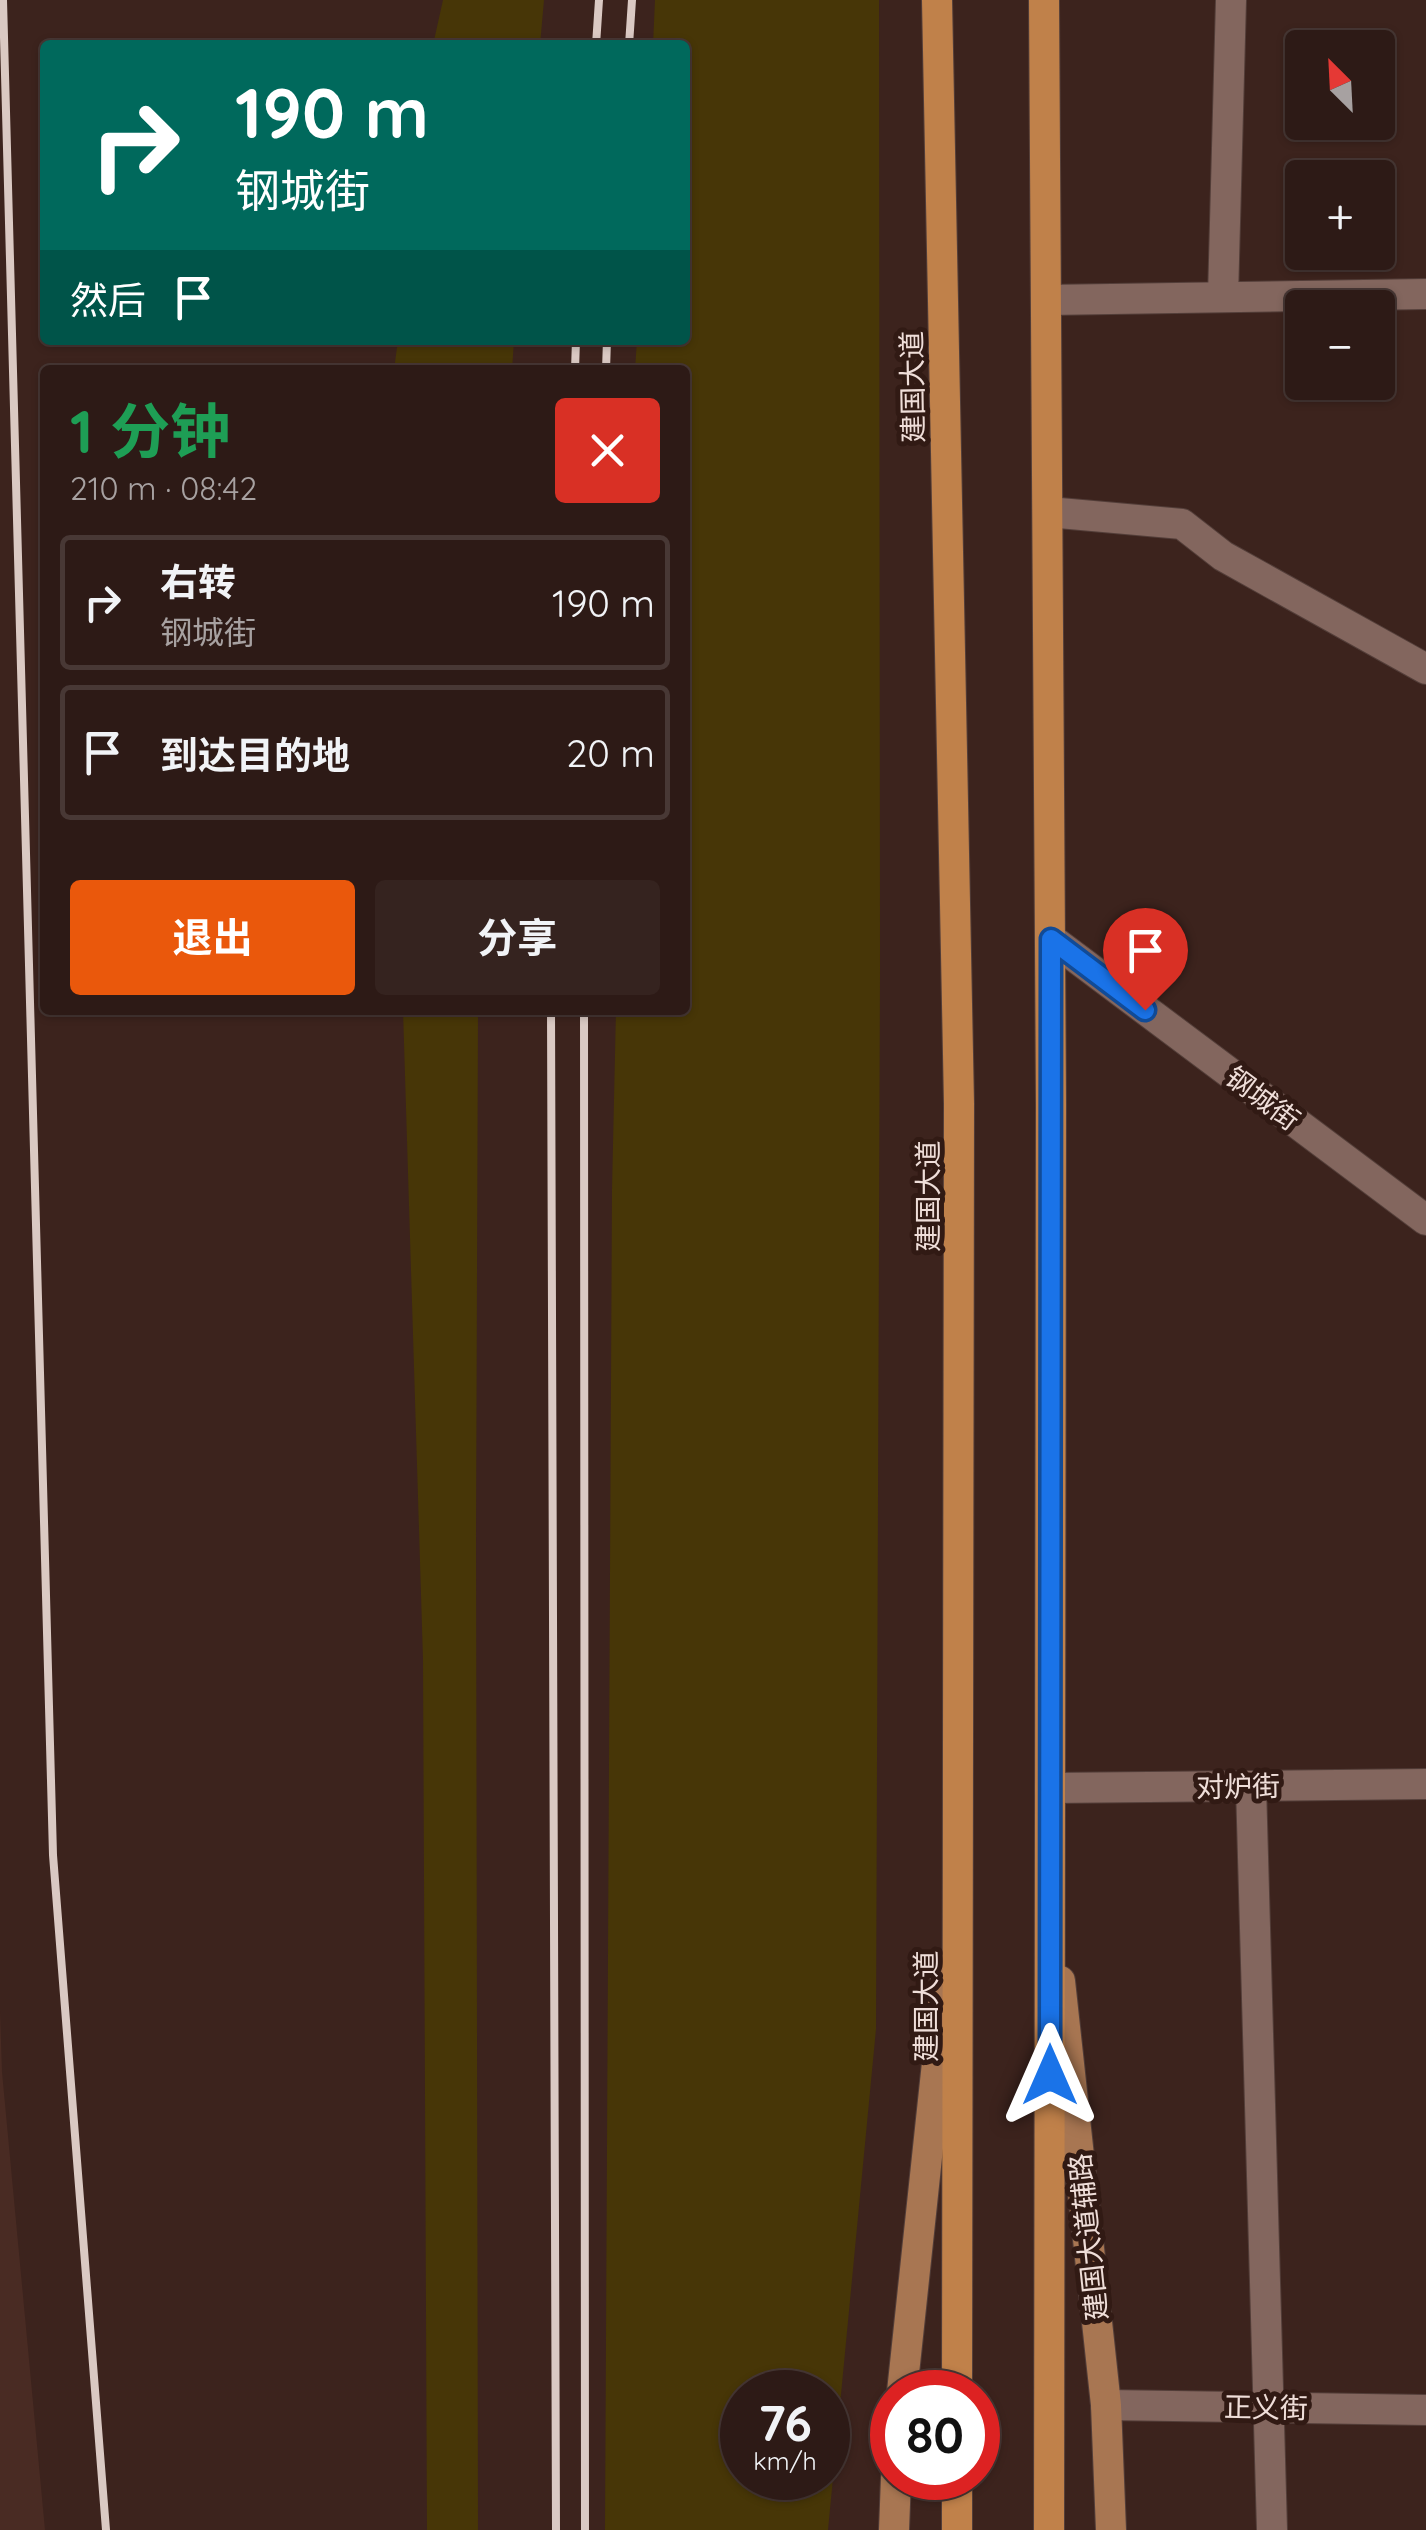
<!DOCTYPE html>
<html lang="zh">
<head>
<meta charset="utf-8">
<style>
  body { margin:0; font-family:Quicksand,"Noto Sans SC",sans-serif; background:#35231f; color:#f1f3f6; height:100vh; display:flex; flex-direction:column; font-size:38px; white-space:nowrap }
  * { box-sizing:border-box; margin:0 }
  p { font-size:32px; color:#a7a1a1 }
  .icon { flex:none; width:55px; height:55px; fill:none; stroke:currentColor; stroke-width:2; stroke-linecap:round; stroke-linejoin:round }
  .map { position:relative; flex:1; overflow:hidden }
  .panel { position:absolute; left:40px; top:365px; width:650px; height:650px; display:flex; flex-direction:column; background:#2d1a16; border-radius:10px; box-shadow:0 2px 8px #0004,0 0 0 2px #483835 }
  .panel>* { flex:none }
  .hud { position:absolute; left:40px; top:40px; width:650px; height:305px; border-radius:10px; box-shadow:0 2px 8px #0004,0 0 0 2px #483835; background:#00695c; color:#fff; overflow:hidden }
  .needle { width:65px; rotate:336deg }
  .controls { position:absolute; left:1285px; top:30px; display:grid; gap:20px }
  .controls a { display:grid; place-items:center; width:110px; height:110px; border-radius:10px; background:#2d1a16; box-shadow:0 2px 8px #0004,0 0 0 2px #483835; font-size:50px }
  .speed { position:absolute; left:720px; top:2370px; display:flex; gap:20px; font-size:50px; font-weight:700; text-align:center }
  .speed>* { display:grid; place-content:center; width:130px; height:130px; border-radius:50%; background:#2d1a16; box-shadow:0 2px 8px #0004,0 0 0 2px #483835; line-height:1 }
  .speed small { font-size:25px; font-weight:400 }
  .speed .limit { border:15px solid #d22; background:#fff; color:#111 }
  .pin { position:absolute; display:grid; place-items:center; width:85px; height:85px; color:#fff; margin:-102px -42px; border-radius:50% 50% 50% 0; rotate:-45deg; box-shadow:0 0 10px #0007 }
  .pin .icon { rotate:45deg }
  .me { position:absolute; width:110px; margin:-55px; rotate:0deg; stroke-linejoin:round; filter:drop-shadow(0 0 8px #0008) }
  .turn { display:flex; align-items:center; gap:35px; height:210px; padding:0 30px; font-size:45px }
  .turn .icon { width:130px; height:130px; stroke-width:2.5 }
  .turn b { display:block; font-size:70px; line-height:85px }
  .then { display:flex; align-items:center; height:95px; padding:0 30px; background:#0003; gap:20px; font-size:38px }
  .round { display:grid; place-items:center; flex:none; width:105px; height:105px; border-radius:10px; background:#35231f }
  .headline { display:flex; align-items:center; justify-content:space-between; height:170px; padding:0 30px }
  h1 { font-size:60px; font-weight:700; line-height:75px; color:#1e9e55 }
  .primary-button { display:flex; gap:20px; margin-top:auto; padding:20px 30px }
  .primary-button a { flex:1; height:115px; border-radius:10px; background:#ea580c; color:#fff; font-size:40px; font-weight:700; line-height:115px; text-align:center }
  .primary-button a+a { background:#35231f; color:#f1f3f6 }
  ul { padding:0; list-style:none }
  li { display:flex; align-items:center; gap:30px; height:135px; margin:0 20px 15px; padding:0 10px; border:5px solid #483835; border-radius:10px }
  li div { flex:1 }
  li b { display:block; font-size:38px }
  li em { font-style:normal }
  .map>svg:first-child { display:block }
</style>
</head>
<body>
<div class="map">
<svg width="1426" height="2530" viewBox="0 0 1426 2530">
  <rect width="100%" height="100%" fill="#3c231d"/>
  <path fill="#492b23" d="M0,2011l2,61 43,458h-45z"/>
  <path fill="#473607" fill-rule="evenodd" d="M443,0h101l-4,45h-107z
    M655,0h224l1,967 -4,1062 -48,501h-223l7,-1340 4,-180h69v-640h-50l2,-30h48v-295h-32zM742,2392h86v86h-86z
    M398,340h116l-2,30h-118z
    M403,1010h75l-2,525 2,995h-51l-4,-871z"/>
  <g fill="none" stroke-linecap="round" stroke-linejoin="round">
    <defs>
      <path id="minor" d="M1223,297l8,-297
        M1047,300l379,-6
        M1048,512l134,12 41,32 203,113
        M1051,939l375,281
        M1251,1786l21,744
        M1050,1788l376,-4
        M1106,2405l320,5"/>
      <path id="major" d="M1060,1981l46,424 5,125
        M902,2392l45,-423
        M894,2530l2,-52"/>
      <path id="highway" d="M937,0l22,1104 -2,1288
        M1044,0l7,1104 -2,1426
        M957,2530v-52"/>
    </defs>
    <use href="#minor" stroke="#533e39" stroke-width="32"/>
    <use href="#major" stroke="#533e39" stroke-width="32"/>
    <use href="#highway" stroke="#533e39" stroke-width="32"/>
    <use href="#minor" stroke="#83665e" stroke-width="30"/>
    <use href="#major" stroke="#a87652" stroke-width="30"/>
    <use href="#highway" stroke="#c0814a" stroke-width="30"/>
    <path stroke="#dac9c3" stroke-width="8" d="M3,0l50,1855 53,675
      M596,45l3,-45
      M629,45l3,-45
      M575,370l1,-30
      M606,370l1,-30
      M551,1010l5,1520
      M584,1010l1,1520"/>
  </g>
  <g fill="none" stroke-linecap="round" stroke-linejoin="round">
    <defs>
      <path id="route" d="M1050,2075l1,-1136 94,71"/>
    </defs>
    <use href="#route" stroke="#114b97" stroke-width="25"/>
    <use href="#route" stroke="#1a73e8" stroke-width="18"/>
  </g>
  <g text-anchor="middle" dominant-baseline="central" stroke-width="10" stroke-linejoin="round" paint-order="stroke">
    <g font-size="28" fill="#efded9" stroke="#311a14">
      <text transform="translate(912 387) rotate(-91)">建国大道</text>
      <text transform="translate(1263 1098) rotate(37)">钢城街</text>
      <text transform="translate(927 1196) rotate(-90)">建国大道</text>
      <text transform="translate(1238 1786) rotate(-1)">对炉街</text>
      <text transform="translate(925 2006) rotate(-90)">建国大道</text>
      <text transform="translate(1088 2237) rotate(-96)">建国大道辅路</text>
      <text transform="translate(1266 2407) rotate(1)">正义街</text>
    </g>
  </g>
</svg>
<div class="controls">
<a><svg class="needle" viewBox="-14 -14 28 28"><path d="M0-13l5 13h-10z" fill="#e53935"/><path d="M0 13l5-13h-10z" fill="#a7a1a1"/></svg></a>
<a>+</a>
<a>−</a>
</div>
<div class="speed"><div>76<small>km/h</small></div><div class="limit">80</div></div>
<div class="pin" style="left:1145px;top:1010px;background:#d93025"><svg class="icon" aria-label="arrive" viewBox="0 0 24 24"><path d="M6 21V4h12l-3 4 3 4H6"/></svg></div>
<svg class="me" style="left:1050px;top:2075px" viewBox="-20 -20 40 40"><path d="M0-17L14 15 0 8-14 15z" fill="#1a73e8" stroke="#fff" stroke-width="4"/></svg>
<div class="hud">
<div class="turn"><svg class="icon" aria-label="right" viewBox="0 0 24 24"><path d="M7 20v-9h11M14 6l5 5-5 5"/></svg><div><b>190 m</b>钢城街</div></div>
<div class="then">然后<svg class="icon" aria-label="arrive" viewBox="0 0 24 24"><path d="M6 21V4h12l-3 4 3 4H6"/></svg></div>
</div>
<section class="panel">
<div class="headline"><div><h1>1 分钟</h1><p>210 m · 08:42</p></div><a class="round" style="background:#d93025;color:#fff"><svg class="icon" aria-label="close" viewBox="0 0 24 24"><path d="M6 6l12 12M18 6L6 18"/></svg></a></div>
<ul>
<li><svg class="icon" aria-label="right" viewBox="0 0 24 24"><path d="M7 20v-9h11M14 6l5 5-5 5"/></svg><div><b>右转</b><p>钢城街</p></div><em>190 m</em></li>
<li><svg class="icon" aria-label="arrive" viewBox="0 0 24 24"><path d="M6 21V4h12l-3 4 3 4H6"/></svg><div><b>到达目的地</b></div><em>20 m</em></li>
</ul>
<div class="primary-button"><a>退出</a><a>分享</a></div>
</section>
</div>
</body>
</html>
